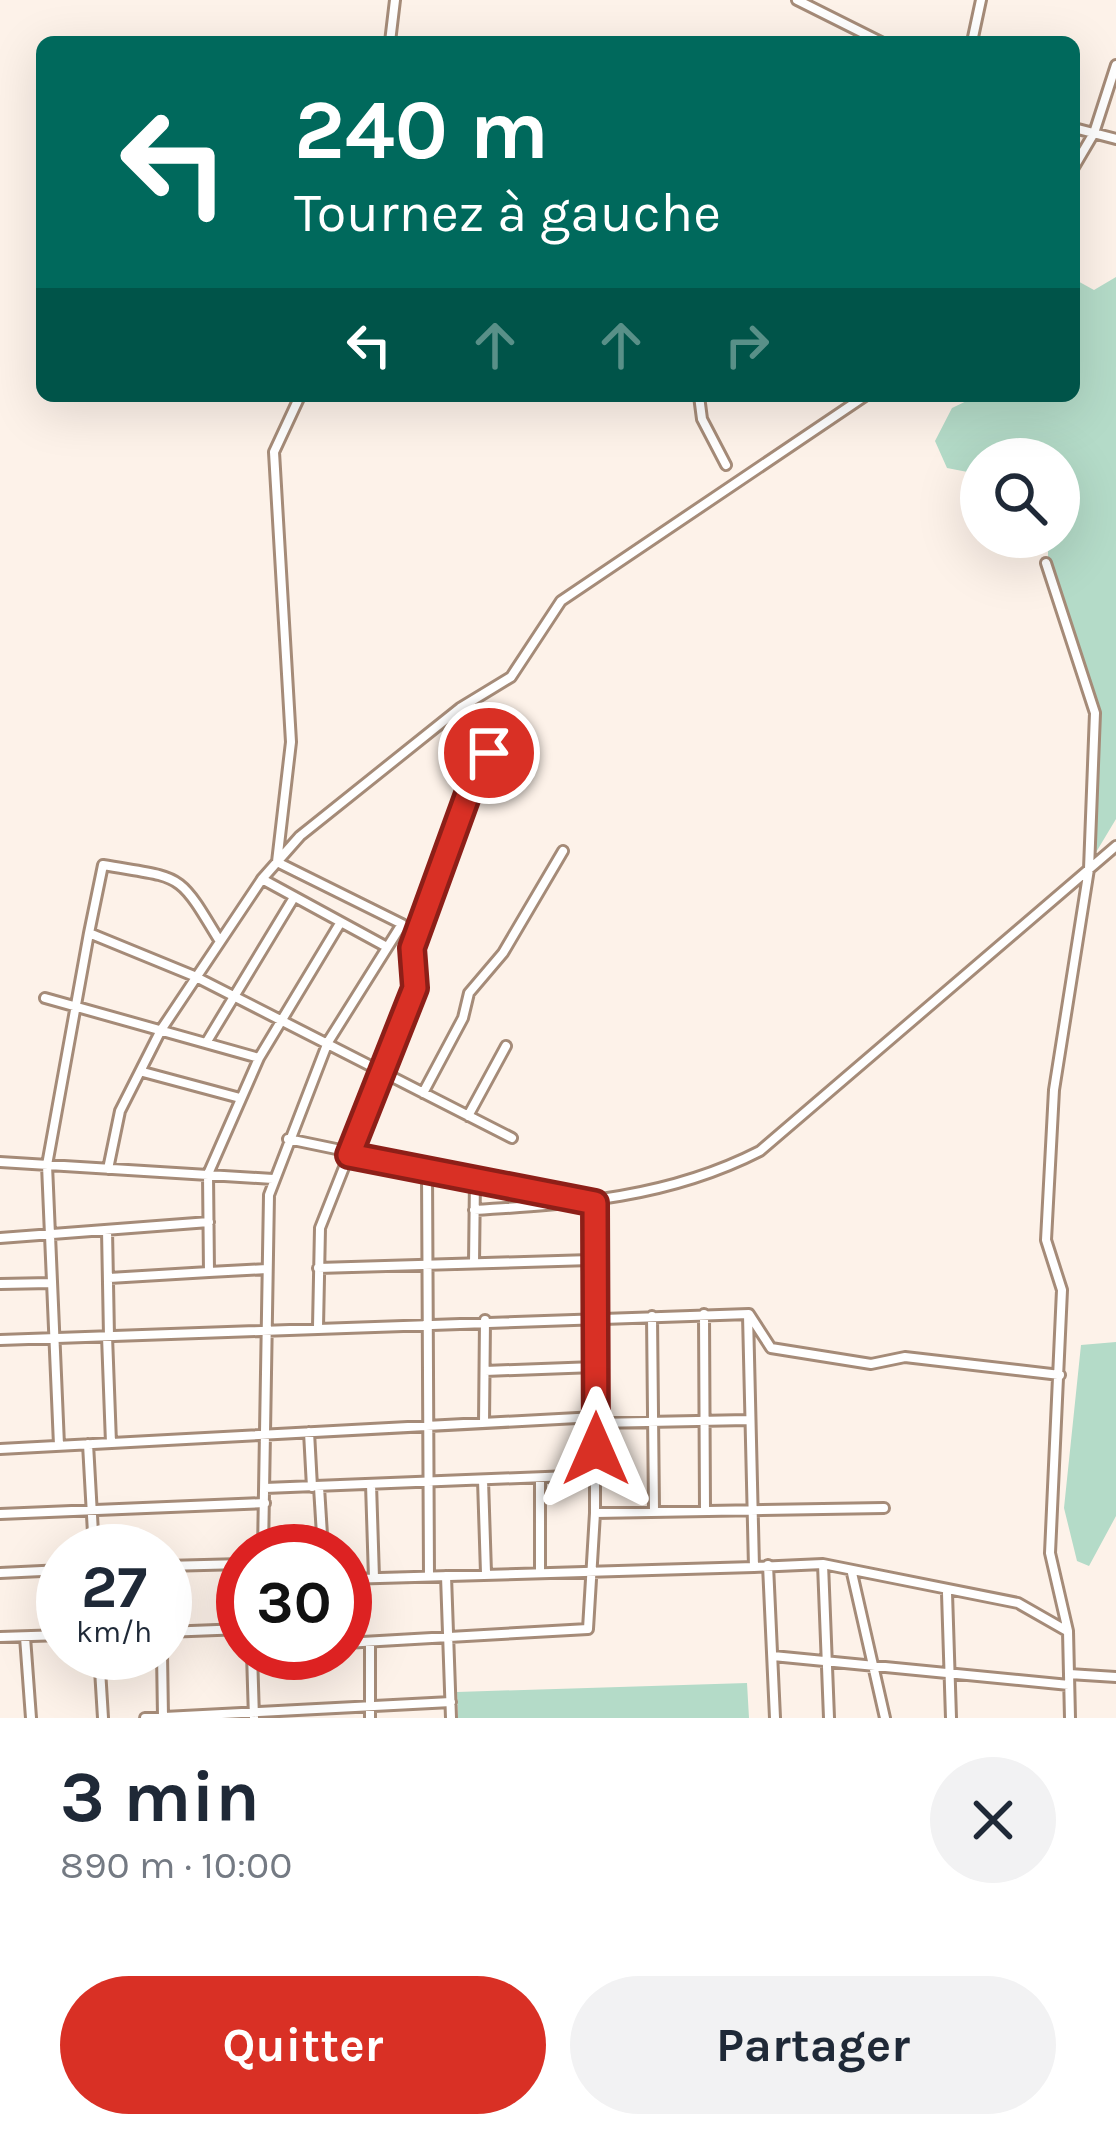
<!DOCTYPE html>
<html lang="fr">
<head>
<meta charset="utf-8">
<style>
  body { margin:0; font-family:Karla,sans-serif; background:#f2f2f3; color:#1f2937; height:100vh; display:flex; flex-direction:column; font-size:45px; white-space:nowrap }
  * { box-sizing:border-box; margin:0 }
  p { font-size:39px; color:#747a83 }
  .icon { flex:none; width:66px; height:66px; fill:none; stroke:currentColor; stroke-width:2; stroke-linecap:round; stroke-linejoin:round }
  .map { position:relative; height:1718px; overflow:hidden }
  .drawer { display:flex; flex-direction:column; background:#fff; flex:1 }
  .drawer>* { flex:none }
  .banner { position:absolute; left:36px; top:36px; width:1044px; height:366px; border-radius:18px; box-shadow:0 12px 48px #0002; background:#00695c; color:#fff; overflow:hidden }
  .tools { position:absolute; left:960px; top:438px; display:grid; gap:24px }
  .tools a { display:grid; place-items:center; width:120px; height:120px; border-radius:50%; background:#fff; box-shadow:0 12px 48px #0002; font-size:60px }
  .speed { position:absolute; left:36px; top:1524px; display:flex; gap:24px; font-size:60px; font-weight:700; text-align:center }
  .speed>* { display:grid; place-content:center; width:156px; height:156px; border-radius:50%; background:#fff; box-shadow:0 12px 48px #0002; line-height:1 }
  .speed small { font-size:30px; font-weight:400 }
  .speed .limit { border:18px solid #d22; background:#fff; color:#111 }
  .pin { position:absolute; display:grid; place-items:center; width:102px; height:102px; color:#fff; margin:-51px; border:6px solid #fff; border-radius:50%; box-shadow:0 3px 12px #0007 }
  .me { position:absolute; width:132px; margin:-66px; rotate:0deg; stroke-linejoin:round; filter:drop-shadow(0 0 9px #0008) }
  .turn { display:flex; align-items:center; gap:42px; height:252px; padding:0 60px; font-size:54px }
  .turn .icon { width:156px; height:156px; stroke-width:2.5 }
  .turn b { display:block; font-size:84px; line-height:102px }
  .lanes { display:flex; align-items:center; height:114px; padding:0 60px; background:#0003; justify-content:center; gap:60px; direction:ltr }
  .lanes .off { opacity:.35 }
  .round { display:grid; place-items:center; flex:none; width:126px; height:126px; border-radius:63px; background:#f2f2f3 }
  .summary { display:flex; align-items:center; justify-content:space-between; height:204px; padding:0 60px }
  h1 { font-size:72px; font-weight:700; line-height:90px }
  .action { display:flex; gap:24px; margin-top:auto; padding:24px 60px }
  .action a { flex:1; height:138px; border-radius:72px; background:#d93025; color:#fff; font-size:48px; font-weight:700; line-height:138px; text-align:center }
  .action a+a { background:#f2f2f3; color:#1f2937 }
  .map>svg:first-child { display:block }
</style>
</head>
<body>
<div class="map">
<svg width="1116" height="1718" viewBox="0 0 1116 1718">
  <rect width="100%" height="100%" fill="#fdf2e9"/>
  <path fill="#b4dbc8" d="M1116,277v542l-21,35 5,-139 -52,-158v-20h11v-78h-78l-3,15 -31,-6 -12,-27 17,-33 25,-12h97v-117l20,11z
    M1116,1342v174l-27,50 -12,-5 -13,-53 17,-163z
    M747,1683l2,35h-291l-1,-26z"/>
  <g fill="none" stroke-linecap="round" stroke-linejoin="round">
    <defs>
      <path id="street" d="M797,0l84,42
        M390,42l5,-42
        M972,42l9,-42
        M1074,128l42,11
        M1074,167l20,-34 22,-68
        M699,396l3,23 24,46
        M1046,563l49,150 -6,156 -35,221 -8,150 16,50 -12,263 18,78 2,87
        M262,879l123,67
        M219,940c-42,-70 -36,-61 -116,-75l-14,68 105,43 318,162
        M45,998l214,60
        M206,1043l87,-144
        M143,1072l97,26
        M423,1093l40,-75 6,-25 34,-40 60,-102
        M468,1116l38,-70
        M288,1139l294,61
        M0,1162l273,17
        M108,1169l12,-58 41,-81 101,-151 38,-43 160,-128 51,-31 50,-76 304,-205
        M427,1170l2,406
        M474,1210c101,-6 194,-12 286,-59l356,-305
        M107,1230l2,106
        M0,1238l209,-16
        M474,1263l1,-84
        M318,1268l273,-8
        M267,1269l-58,3 -1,-98 51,-116 80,-133
        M109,1278l100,-6
        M0,1284l51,-1
        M704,1314l1,196
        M652,1316l2,195
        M318,1327l2,-99 95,-240 -3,-40 65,-180 12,-15
        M107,1336l4,107
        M0,1340l749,-26 22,34 100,16 34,-7 155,18
        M485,1371l110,-4
        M484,1423l1,-103
        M596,1423l152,-3
        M309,1432l3,55
        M88,1444l6,107
        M59,1445l-12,-280 42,-232
        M0,1449l596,-32
        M540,1478v93
        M483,1480l3,93
        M371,1484l3,94
        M319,1487l4,64
        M265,1488l330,-13
        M595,1513l289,-5
        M0,1514l265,-11
        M263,1551l6,-356 59,-153 74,-118 -125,-62 14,-120 -17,-290 26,-56
        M823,1564l6,154
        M768,1565l7,153
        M165,1566l78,-2
        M754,1567l69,-3 195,39 49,28
        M0,1573l63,-3
        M852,1573l33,145
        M446,1576l5,142
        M345,1579l409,-12 -6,-252
        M947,1593l4,125
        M165,1632l78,-3
        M0,1637l63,-2
        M25,1637l6,81
        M370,1642v76
        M345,1643l243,-14 7,-116v-310
        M99,1653l4,65
        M162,1653l1,64
        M252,1653l2,65
        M773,1656l296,29
        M1069,1674l47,3
        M145,1718l306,-16"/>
    </defs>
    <use href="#street" stroke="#a58b78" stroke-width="14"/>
    <use href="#street" stroke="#fff" stroke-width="8"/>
  </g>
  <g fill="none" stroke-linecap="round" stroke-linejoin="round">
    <defs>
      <path id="route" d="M489,753l-12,16 -65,179 3,40 -66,167 246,48 1,246"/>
    </defs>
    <use href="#route" stroke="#8d1f18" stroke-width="30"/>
    <use href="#route" stroke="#d93025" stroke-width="21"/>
  </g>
</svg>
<div class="tools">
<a><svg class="icon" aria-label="search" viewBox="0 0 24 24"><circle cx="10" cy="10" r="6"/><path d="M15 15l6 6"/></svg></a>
</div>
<div class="speed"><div>27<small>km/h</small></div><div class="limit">30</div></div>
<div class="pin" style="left:489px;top:753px;background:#d93025"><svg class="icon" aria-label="arrive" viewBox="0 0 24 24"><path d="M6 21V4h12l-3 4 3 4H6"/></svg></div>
<svg class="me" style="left:596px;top:1449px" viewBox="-20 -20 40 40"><path d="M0-17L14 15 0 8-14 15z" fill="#d93025" stroke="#fff" stroke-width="4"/></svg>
<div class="banner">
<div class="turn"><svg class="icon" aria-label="left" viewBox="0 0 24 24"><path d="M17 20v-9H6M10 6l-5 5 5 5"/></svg><div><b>240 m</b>Tournez à gauche</div></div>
<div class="lanes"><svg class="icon" aria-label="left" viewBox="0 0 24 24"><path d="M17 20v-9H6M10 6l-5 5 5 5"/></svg><svg class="icon off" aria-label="ahead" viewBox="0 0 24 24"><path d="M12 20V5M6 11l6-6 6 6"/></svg><svg class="icon off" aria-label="ahead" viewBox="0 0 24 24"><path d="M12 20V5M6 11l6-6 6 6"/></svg><svg class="icon off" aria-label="right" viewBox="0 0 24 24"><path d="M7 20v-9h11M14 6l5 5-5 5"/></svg></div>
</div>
</div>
<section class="drawer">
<div class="summary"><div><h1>3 min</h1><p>890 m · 10:00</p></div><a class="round"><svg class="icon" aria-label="close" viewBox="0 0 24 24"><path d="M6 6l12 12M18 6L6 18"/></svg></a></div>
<div class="action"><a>Quitter</a><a>Partager</a></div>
</section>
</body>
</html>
